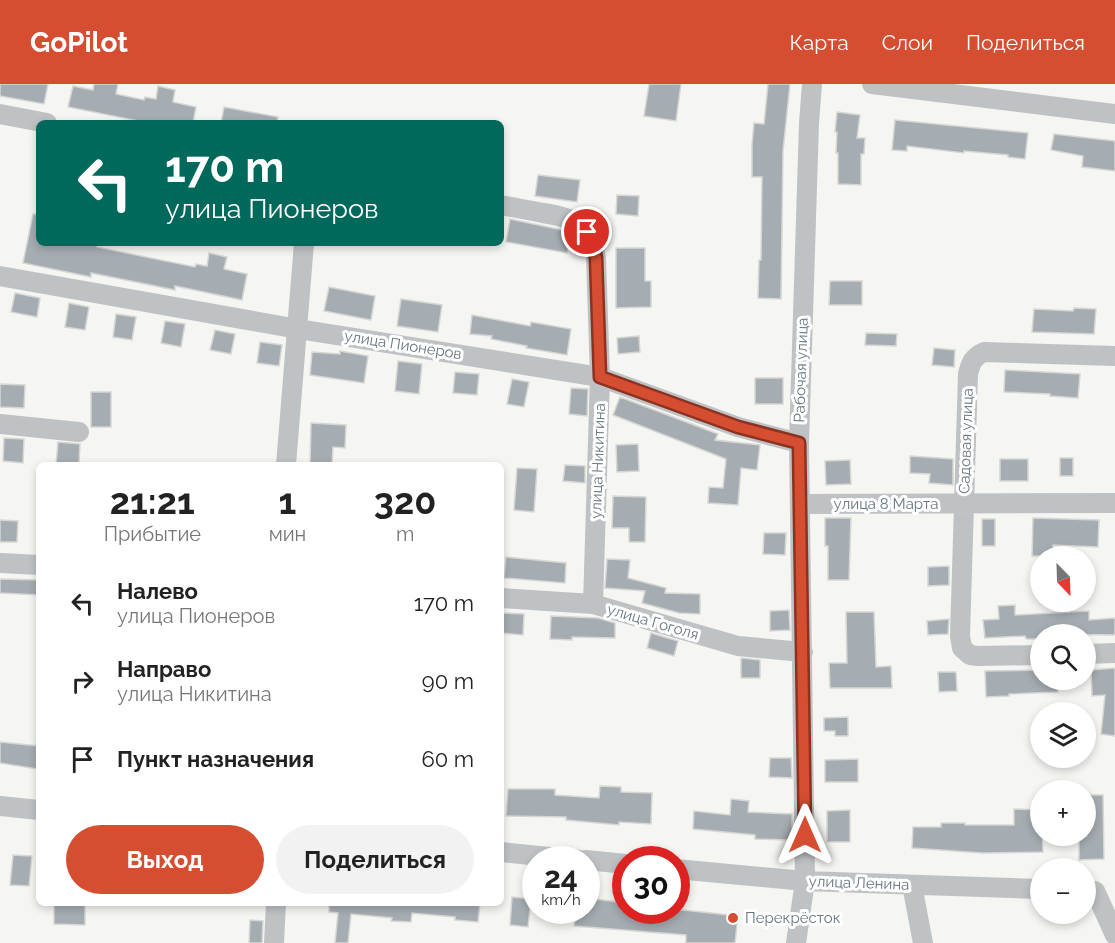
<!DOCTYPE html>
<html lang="ru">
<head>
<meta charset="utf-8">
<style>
  body { margin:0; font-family:Raleway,sans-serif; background:#f2f2f2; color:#222; height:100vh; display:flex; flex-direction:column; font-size:22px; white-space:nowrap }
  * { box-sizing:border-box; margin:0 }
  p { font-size:20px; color:#767676 }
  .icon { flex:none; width:33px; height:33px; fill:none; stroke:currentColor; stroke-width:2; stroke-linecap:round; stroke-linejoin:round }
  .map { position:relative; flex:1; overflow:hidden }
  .drawer { position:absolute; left:36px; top:378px; width:468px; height:444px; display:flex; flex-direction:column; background:#fff; border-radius:9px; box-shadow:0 3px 9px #0003 }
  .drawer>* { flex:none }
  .banner { position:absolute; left:36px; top:36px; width:468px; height:126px; border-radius:9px; box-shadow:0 3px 9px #0003; background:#00695c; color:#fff; overflow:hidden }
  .needle { width:39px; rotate:157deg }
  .buttons { position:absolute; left:1030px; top:462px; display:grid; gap:12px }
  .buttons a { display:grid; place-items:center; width:66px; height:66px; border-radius:50%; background:#fff; box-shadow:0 3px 9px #0003; font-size:30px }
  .speed { position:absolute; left:522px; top:762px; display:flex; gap:12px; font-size:30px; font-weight:700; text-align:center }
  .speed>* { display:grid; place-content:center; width:78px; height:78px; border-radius:50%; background:#fff; box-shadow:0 3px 9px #0003; line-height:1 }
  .speed small { font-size:15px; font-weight:400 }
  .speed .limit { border:9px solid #d22; background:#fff; color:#111 }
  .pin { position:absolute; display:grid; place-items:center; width:51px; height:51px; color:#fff; margin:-26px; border:3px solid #fff; border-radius:50%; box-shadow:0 2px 6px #0007 }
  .me { position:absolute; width:66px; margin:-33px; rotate:0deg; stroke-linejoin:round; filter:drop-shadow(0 0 4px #0008) }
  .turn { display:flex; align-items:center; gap:21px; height:126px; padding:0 30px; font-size:27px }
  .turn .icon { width:78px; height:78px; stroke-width:2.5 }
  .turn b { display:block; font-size:42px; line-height:51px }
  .eta { display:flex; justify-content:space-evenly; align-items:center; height:102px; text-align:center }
  .eta b { font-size:36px; font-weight:700; line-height:42px }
  .action { display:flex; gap:12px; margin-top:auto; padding:12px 30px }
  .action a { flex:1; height:69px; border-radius:36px; background:#d64e31; color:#fff; font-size:24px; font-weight:700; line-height:69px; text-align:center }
  .action a+a { background:#f2f2f2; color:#222 }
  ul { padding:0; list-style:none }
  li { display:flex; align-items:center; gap:18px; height:78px; padding:0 30px }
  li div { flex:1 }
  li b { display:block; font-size:22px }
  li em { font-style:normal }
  header { display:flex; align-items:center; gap:36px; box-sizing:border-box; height:84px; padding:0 30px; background:#d64e31; color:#fff }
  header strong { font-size:28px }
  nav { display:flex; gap:33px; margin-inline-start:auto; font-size:21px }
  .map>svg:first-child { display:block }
</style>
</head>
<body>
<header>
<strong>GoPilot</strong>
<nav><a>Карта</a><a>Слои</a><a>Поделиться</a></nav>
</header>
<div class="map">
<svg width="1115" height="859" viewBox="0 0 1115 859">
  <rect width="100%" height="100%" fill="#f5f5f2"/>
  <path fill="#a6adb2" stroke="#d6d6d4" stroke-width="1.5" d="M0,0h48l-4,20 -44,-8z
    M94,0h24l-2,10 28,6 1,-3 11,2 2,-13 17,4 -2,12 23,5 -3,16h-54v-2l-71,-14 5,-21 20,4z
    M649,0h32l-5,37 -32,-5z
    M768,0h22l-7,67 -2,148 -23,-1 1,-38h2l1,-83h-10v-33l2,-21 10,1z
    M224,23l54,10 -1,6h-56z
    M837,28l23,3 -3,23h8l-1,16h-3v31l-23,-1v-31h-2l1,-21h-2z
    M895,36l133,13 -3,26 -17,-2v-2l-44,-4v2l-57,-7v5l-15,-1z
    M1054,50l61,7v30l-33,-4 1,-11 -32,-6z
    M538,91l42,5 -3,22 -42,-6z
    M617,111l22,1 -1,20 -22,-2z
    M33,130h6v29h58v4l98,20 1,-3 11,2 2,-13 18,4 -3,12 23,5 -5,26 -67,-14v4l-84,-17v4l-68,-14z
    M510,135l57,12 4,3 -4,19 -61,-11z
    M616,164h29v33h6v26l-35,1z
    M830,197h32v24h-33z
    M329,203l46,9 -4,24 -47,-9z
    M15,209l25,5 -3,19 -26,-5z
    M401,215l41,6 -4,27 -41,-6z
    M69,219l20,4 -4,23 -20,-3z
    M1074,224l22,1 -2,25 -62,-2 2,-23 39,2z
    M116,230l20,3 -4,23 -19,-3z
    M472,231l58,11 1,-4 40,7 -4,26 -41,-7 1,-2 -36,-7 1,-3 -22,-2z
    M165,237l20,3 -4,23 -20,-4z
    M215,246l20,4 -4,20 -21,-4z
    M866,249l31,1 -1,12 -31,-1z
    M639,252l1,16 -22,2 -1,-16z
    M260,258l22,3 -3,21 -22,-3z
    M934,264l21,2 -1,17 -22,-2z
    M340,267l28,5 -4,27 -54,-8 2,-23 28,2z
    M398,277l24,3 -3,30 -24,-3z
    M1005,286l75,4 -2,24 -28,-2v-2l-46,-2z
    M455,288l24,2 -2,21 -24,-2z
    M755,294h28v26h-28z
    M512,295l17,3 -5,25 -17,-3z
    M0,300l25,1 -1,23 -24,-1z
    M571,304l17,1 -1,27 -18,-2z
    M91,308h20v35h-20z
    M620,313l98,37 -3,6 45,5 -3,25 -16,-2 -3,37 -30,-2 1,-16 14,1 3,-29 -113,-44z
    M311,339l35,2 -1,23 -12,-1 -1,18h-22z
    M4,354l20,1 -1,24 -20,-2z
    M58,358l22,2 -1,21h-23z
    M638,360l1,27 -22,1 -1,-27z
    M910,372l43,3v26l-24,-2 1,-9 -20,-1z
    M1060,374h13v18h-13z
    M1000,375h28v22h-28z
    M850,376l1,24 -25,1 -1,-24z
    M565,381l20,1v17l-22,-2z
    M517,384l20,1 -3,43 -20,-2z
    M613,412l33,1 -1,45h-16v-14h-17z
    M825,434h26l-2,62h-21v-34h-3z
    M1033,434l66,2 -1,27 -45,-2v11h-21z
    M982,435h13v27h-13z
    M0,436l18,1 -1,21h-17z
    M764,449h22l-1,22 -22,-1z
    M506,473l60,6 -1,20 -61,-5z
    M607,475l23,1 -2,18 38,10 -1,5 35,1v20l-21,-1 -37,-10 3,-12 -40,-3z
    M949,482v19l-21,1v-19z
    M0,495l39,1v15l-39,-2z
    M1015,521v10l74,-4v9l26,-2v17l-74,-1v5h-15l-1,-3 -40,2 -2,-18 16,-1 -1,-13z
    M789,526l1,20 -20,1v-20z
    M846,528h28l2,55 15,-1 1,22h-62l-1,-25h18z
    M503,529l21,1 -1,21 -22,-2z
    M551,532l47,2 17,5v15l-43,-1v3l-22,-1z
    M949,535l-1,15 -20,1 -1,-14z
    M651,549l27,8 -4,15 -27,-8z
    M741,574l19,2v18h-19z
    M1115,584v68l-14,-2 4,-39 -13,1 -1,-26z
    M1041,586v10h16l1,12 -49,2v2l-23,1 -1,-26z
    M938,588h18l1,19 -18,1z
    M848,633v19h-13v-5h-11v-13z
    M0,658l39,4 -2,23 -37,-6z
    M770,674h21l1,20 -23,-1z
    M858,675v23h-33v-22z
    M600,702l21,1v5l31,1 -1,31 -32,-2v3l-53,-5v-3l-60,-1 2,-27h47v6l44,3z
    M1086,711h17l1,64 -25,1v-24h7z
    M731,715l18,2 -1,11 44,2v26l-37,-1v-4l-62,-6 1,-18 36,4z
    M1014,725l27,1 2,42 -60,1 -71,-5 1,-21h28v-4h24v2h49z
    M850,726v32h-23v-31z
    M13,771l19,1 -3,30 -19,-1z
    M512,813l19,2 -3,28 -18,-2z
    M586,814l40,5v7h57l55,6 -3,27h-49v-8l-112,-9 2,-16h10z
    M54,819h31v22l-31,-1z
    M329,819h151l-2,19 -23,-2v-3l-43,-4 -1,9 -20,-1 1,-3 -41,-4 -3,29h-13l3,-30 -9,-1z
    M250,836l13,1 -1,22h-13z"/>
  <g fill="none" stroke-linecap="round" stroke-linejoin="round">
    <path stroke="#bec2c5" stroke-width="20" d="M872,0l243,30
      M0,30l47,9
      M501,121c14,3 28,5 42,8 32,5 46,11 53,45l4,119 -7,227
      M0,192l298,53 302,48 138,50 61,16
      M0,340l79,8
      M286,381l18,-222
      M800,420l315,-1
      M0,479l39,2
      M501,514l92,6 145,42 65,6
      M1086,570l29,-1
      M1041,571l-63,1 -8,-1 -8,-7 -2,-12 8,-262c3,-12 5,-17 16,-22l131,4
      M0,722l39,4
      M501,768l78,8
      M586,776l40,4
      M676,785l129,12 236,8
      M912,801l11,58
      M1095,807l20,44
      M274,859l2,-40
      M796,859l9,-62 -6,-438 10,-320 3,-39"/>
  </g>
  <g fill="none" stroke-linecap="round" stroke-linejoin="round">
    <defs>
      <path id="route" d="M587,148l6,11 3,15 4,119 138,50 61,16 6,392"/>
    </defs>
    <use href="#route" stroke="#8b3320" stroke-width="15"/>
    <use href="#route" stroke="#d64e31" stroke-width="10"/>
  </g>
  <circle fill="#d64e31" stroke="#fff" stroke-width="2" cx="733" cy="834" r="6"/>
  <g text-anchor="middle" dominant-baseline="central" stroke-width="6" stroke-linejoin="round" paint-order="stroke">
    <g font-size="15" fill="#667680" stroke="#fff">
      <text transform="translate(403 261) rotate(9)">улица Пионеров</text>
      <text transform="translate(801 286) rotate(-88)">Рабочая улица</text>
      <text transform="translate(966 357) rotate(-88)">Садовая улица</text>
      <text transform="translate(598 377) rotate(-88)">улица Никитина</text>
      <text x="886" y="420">улица 8 Марта</text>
      <text transform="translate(653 538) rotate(16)">улица Гоголя</text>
      <text transform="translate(859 799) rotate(2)">улица Ленина</text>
    </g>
    <g font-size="15" fill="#667680" stroke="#fff" text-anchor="start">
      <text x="745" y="834">Перекрёсток</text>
    </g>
  </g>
</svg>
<div class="buttons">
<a><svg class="needle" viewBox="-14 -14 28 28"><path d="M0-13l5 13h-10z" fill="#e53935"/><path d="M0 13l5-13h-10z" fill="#767676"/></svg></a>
<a><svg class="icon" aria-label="search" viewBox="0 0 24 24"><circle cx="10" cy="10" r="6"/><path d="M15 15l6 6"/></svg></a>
<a><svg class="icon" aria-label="layers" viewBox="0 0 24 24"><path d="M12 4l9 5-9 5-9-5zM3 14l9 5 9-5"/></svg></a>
<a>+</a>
<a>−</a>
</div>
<div class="speed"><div>24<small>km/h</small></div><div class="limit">30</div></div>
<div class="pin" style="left:587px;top:148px;background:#d93025"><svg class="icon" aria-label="arrive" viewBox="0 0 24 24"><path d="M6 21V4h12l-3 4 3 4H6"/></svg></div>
<svg class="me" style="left:805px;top:751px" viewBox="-20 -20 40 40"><path d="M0-17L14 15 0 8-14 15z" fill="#d64e31" stroke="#fff" stroke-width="4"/></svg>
<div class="banner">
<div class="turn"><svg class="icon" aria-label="left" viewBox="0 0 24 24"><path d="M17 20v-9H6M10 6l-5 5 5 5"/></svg><div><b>170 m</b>улица Пионеров</div></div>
</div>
<section class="drawer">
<div class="eta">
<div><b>21:21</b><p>Прибытие</p></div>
<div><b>1</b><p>мин</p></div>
<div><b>320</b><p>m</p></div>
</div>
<ul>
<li><svg class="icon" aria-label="left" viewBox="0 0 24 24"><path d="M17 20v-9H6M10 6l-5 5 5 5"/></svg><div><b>Налево</b><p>улица Пионеров</p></div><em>170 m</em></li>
<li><svg class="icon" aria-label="right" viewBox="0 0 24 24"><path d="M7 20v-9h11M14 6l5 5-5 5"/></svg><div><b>Направо</b><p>улица Никитина</p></div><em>90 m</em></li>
<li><svg class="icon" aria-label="arrive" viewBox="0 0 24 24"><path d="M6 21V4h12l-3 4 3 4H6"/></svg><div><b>Пункт назначения</b></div><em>60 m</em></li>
</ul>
<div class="action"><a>Выход</a><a>Поделиться</a></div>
</section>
</div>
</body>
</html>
